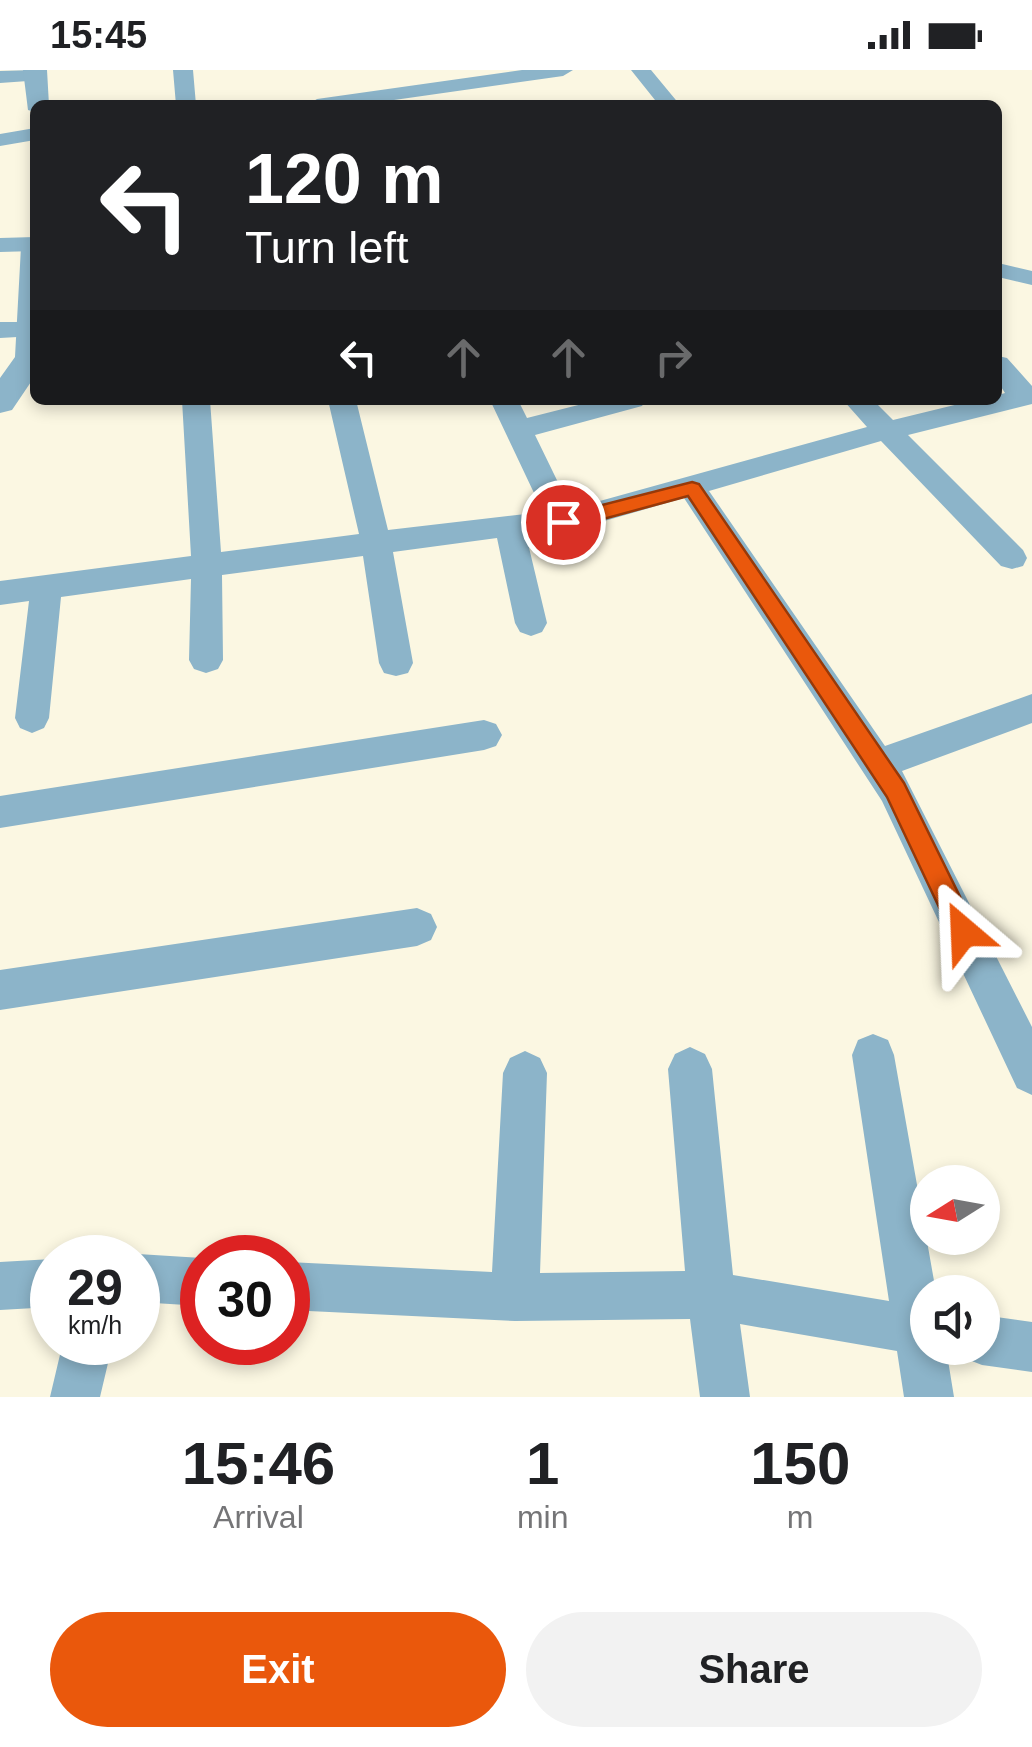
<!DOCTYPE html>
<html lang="en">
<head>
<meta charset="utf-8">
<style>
  body { margin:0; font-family:Arial,sans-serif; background:#f2f2f2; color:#202124; height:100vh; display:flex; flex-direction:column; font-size:38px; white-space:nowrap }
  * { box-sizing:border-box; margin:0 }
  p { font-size:32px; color:#757577 }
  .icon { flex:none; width:55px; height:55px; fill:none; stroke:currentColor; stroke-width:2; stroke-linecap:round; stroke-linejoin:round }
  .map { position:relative; height:1327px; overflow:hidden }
  .side { display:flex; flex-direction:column; background:#fff; flex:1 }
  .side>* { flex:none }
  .top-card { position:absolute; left:30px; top:30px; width:972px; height:305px; border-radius:15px; box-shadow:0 5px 15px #0003; background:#202124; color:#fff; overflow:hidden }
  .needle { width:65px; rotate:259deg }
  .controls { position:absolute; left:910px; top:1095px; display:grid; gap:20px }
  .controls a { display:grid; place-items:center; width:90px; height:90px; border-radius:50%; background:#fff; box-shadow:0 5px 15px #0003; font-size:50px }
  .speed { position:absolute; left:30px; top:1165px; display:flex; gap:20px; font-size:50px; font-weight:700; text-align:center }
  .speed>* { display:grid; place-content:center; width:130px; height:130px; border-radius:50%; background:#fff; box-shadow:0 5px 15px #0003; line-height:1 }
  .speed small { font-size:25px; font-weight:400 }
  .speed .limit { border:15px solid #d22; background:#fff; color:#111 }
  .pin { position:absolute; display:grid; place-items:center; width:85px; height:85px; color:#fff; margin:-42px; border:5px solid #fff; border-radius:50%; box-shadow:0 2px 10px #0007 }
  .me { position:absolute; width:110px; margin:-55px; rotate:334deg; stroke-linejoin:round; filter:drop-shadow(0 0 8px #0008) }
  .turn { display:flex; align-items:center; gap:35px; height:210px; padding:0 50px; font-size:45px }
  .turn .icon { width:130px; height:130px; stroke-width:2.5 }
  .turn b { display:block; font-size:70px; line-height:85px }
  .lanes { display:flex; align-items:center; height:95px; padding:0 50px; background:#0003; justify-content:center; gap:50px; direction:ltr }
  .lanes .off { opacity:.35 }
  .eta { display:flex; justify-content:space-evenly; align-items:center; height:170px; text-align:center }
  .eta b { font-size:60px; font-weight:700; line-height:70px }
  .button { display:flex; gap:20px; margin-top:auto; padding:20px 50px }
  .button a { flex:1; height:115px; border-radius:60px; background:#ea580c; color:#fff; font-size:40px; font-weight:700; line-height:115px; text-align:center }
  .button a+a { background:#f2f2f2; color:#202124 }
  .status { display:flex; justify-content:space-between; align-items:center; height:70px; padding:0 50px; background:#fff; direction:ltr }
  .status svg { height:28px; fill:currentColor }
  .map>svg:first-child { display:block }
</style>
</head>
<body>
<div class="status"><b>15:45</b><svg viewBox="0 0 49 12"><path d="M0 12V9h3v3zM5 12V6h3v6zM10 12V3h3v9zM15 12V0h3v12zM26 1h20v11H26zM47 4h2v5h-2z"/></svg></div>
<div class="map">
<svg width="1032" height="1327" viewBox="0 0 1032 1327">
  <rect width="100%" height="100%" fill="#fbf7e2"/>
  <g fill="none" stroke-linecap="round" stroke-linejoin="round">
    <path fill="#8cb4c9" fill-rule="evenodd" d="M35,0l10,6 -3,4 -42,3v-12z
      M173,0h20l3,35h-20z
      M522,0h51l-10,6 -204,29h-52l10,-6z
      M631,0h20l29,35h-21z
      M35,58v12l-35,6v-12z
      M35,167v14l-35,1v-14z
      M998,193l34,8v14l-34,-8z
      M0,252h35v14l-35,2z
      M998,286l9,2 25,28v18l-124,31 115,115 4,8 -4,8 -11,3 -11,-3 -120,-125 -172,50 176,255 147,-52v29l-130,48 130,256v68l-15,-7 -135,-287 -198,-303 -121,35 -37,2 21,88 -5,9 -11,4 -11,-4 -5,-9 -18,-85 -104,14 20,111 -5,10 -12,3 -12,-3 -5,-10 -16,-107 -141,19 1,85 -5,9 -12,4 -12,-4 -5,-9 2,-81 -130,18 -12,121 -5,10 -12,5 -12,-5 -5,-10 14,-117 -29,4v-24l191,-25 -9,-156h28l11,152 138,-18 -31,-134h28l32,130 155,-18 -53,-112h28l9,18 71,-18h48l-4,6 -107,29 36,74 296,-82 -24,-27h30l20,20 82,-20h23v-5l7,-2 -7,-11z
      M484,650l12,4 6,11 -6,11 -12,4 -484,78v-32z
      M417,838l14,6 6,13 -6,13 -14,6 -417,64v-40z
      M873,964l15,6 6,15 42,237h-8v56h18l8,49h-50l-7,-46 -157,-27 10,73h-50l-10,-78 -175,2 -227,-11v-48l204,10 11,-199 7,-15 15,-7 15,7 7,15 -7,200 145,-2 -17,-202 7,-15 15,-7 15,7 7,15 21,206 156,26 -37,-246 6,-15z
      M138,1184l64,4v48l-64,-4v-44h-8z
      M52,1189v48l-52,3v-48z
      M982,1245l50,7v50l-50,-7 -18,-7 -4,-10h22z
      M63,1272h50l-13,55h-50z"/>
    <path fill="#8cb4c9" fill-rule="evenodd" d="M23,0h24l2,35h-14v7l-7,-2z
      M35,168v138l-23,34 -12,3v-35l15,-21 6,-110 4,-6z"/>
  </g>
  <path fill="#ea580c" stroke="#983908" stroke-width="2.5" d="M692,412l7,2 205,299 69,140 4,9 -4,9 -9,3 -9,-3 -68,-144 -199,-301 -125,34 -10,-8 10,-7z"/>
</svg>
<div class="controls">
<a><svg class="needle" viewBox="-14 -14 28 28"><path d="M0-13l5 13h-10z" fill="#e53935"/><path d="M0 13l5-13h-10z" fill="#757577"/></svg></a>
<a><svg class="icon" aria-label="sound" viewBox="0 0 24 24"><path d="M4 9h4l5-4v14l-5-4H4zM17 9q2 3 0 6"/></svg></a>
</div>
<div class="speed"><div>29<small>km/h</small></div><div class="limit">30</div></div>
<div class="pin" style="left:563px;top:452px;background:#d93025"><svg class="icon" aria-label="arrive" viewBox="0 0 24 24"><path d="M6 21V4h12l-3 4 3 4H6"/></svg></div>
<svg class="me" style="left:964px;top:862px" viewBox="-20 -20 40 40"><path d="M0-17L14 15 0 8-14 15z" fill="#ea580c" stroke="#fff" stroke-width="4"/></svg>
<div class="top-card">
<div class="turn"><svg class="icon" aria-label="left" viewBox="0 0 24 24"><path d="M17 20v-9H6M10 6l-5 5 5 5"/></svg><div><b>120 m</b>Turn left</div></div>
<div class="lanes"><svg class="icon" aria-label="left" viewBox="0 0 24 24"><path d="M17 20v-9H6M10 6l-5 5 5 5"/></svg><svg class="icon off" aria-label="ahead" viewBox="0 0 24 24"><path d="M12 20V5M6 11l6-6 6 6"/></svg><svg class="icon off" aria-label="ahead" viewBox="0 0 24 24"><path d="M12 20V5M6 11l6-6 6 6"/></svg><svg class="icon off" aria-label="right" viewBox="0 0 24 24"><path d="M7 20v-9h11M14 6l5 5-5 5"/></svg></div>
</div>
</div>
<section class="side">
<div class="eta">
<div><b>15:46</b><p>Arrival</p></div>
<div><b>1</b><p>min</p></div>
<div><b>150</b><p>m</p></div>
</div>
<div class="button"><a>Exit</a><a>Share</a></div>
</section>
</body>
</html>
